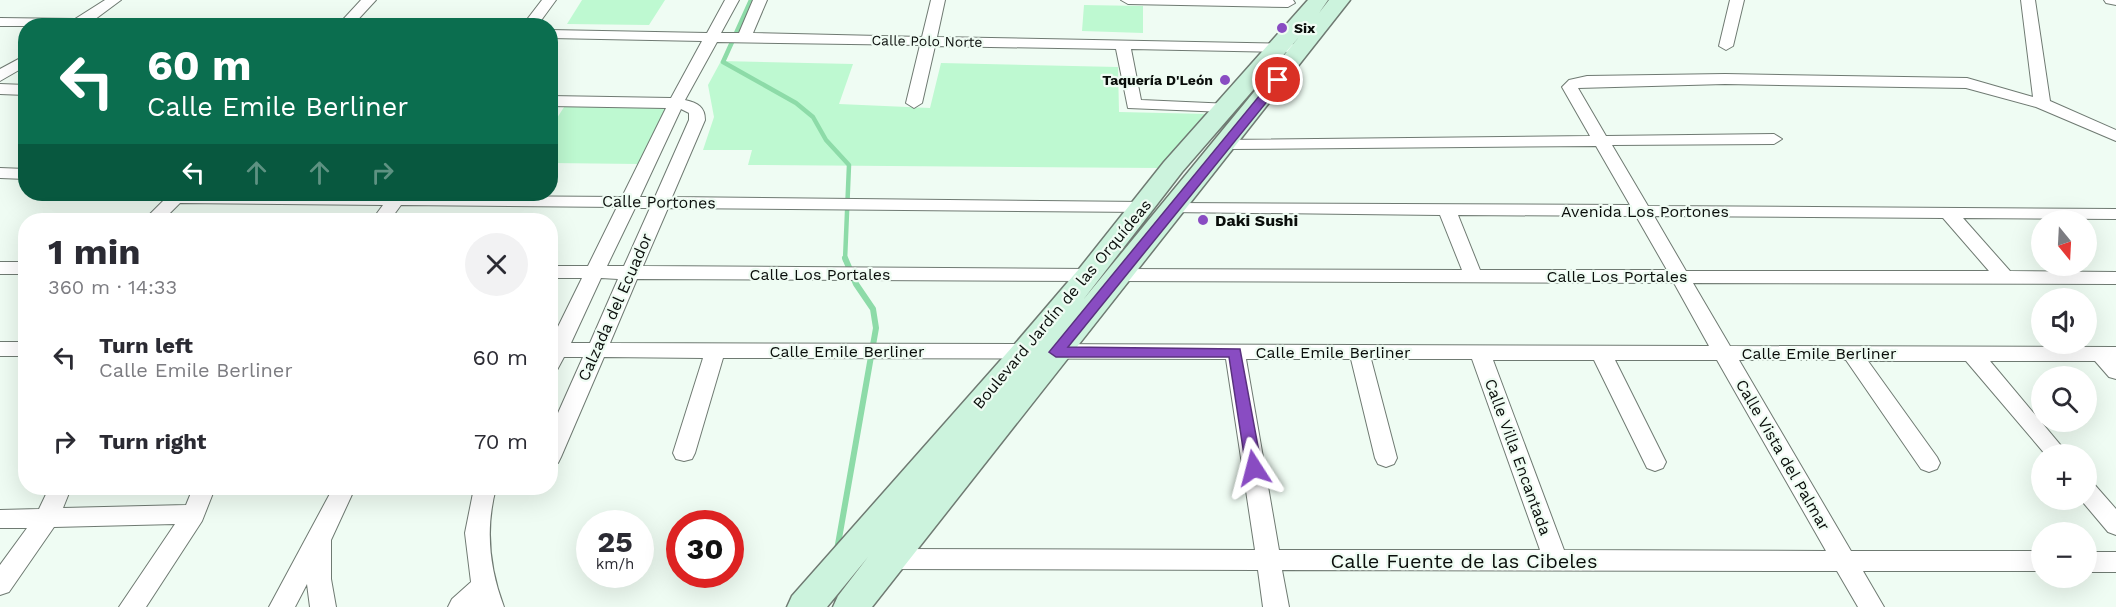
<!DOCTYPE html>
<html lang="en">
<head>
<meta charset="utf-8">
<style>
  body { margin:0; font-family:"Work Sans",sans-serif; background:#f2f2f3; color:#2b2b33; height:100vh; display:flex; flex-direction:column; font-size:22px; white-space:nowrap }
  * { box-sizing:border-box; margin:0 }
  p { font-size:20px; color:#7c7c81 }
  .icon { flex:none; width:33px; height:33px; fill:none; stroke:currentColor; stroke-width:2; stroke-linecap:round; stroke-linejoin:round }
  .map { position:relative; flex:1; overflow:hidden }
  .details { position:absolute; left:18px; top:213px; width:540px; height:282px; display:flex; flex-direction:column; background:#fff; border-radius:24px; box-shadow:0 6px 24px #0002 }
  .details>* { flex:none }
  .top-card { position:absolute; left:18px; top:18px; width:540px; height:183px; border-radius:24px; box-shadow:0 6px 24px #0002; background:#0b6e4f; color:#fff; overflow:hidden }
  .needle { width:39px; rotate:162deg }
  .tools { position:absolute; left:2031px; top:210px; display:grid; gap:12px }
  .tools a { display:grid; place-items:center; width:66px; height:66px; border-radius:50%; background:#fff; box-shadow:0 6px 24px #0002; font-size:30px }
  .speed { position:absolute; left:576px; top:510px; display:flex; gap:12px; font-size:30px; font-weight:700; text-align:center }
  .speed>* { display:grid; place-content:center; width:78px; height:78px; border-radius:50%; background:#fff; box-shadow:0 6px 24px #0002; line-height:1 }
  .speed small { font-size:15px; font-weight:400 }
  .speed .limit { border:9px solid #d22; background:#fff; color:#111 }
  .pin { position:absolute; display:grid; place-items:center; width:51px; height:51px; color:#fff; margin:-26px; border:3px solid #fff; border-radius:50%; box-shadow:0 2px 6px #0007 }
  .me { position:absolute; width:66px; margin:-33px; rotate:351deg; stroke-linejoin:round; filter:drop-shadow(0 0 4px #0008) }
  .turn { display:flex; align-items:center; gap:21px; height:126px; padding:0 30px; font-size:27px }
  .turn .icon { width:78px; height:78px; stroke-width:2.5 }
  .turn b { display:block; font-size:42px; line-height:51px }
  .lanes { display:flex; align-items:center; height:57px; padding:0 30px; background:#0003; justify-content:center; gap:30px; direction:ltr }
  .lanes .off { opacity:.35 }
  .round { display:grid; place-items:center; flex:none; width:63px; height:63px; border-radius:32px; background:#f2f2f3 }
  .overview { display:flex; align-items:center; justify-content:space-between; height:102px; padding:0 30px }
  h1 { font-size:36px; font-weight:700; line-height:45px }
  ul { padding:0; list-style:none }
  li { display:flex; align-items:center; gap:18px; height:84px; padding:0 30px }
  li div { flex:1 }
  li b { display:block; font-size:22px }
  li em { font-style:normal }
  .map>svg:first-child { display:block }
</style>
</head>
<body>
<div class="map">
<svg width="2116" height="607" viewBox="0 0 2116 607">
  <rect width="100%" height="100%" fill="#effcf3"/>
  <path fill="#bef9d1" d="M582,0h83l-16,25 -82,-1z
    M1084,5l59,1v27l-61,-2z
    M721,61l132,3 -14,40 91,4 11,-45 177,4 1,45 90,2 -49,54 -412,-3 4,-15h-49l11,-33 -6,-32z
    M566,104l104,3 -32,57 -87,-1 -1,-34z"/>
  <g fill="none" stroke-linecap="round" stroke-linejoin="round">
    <path stroke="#8ddba8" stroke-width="4.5" d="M751,0l-28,62 73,41 17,14 13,23 23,25 -4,95"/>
    <path stroke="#8ddba8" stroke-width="6" d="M837,550l39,-222 -3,-19 -17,-25 -11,-26"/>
    <defs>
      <path id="street" d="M105,0h16l-27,20 85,2 7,4h-186v-8l75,1z
        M361,0h15l-24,26h-15z
        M542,0h14l-19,26h-15z
        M725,0h14l-18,33h18l14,-33h14l-14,33 169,4 9,-37h14l-8,37 355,7 7,4 -7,4 -161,-3 10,51 90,4 2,3 -8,5 -97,-4 -12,-59 -181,-3 -13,57 -8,5 -8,-5 14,-58 -203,-3 -32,58c13,3 20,7 20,20l-33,77 472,5 6,1 3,4 -3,4 -6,1 -476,-4 -25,58 446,3 7,2 2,4 -2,4 -7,2 -452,-2 -27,64 1099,3 -35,-63 -555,-2 -7,-2 -2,-4 2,-4 7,-2 343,1 -22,-55 -271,-3 -3,-4 3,-4 6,-1 455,2 -34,-59 -369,3 -6,-1 -2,-4 2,-4 369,-4 -28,-49 7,-7 18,-4 138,-2 242,4 66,19 -12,-97h14l15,101 66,29v11l-80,-34 -70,-19 -241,-4 -147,4 28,48 168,-2 8,5 -8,5 -162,1 36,61 468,3v10l-153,-1 47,53 106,1v12l-423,-1 37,63 386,1v32l-7,-2 -14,-16h-105l78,93h-23l-79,-93h-98l69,96 3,6 -3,6 -8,3 -8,-3 -75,-109h-107l112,191h191v20h-179l21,36h-26l-21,-36 -555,-1 7,37h-26l-5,-37 -371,-1 -9,-3 -3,-7 3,-7 9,-3 368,1 -29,-191 -503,-1 -28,95 -3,6 -8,2 -8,-2 -3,-6 30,-95 -99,-1 -43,100 -3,6 -8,2v-34l33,-74h-19l-7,13 -7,2v-29l32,-65h-32v-12h38l29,-59 -216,-2 -11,15h-18l11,-15 -203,-2 -17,17h-19l26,-26 452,3 44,-89 -116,-2v-10l121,2 31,-57 -152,-3v-8l157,3zM681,109l8,4v7l-34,77h-15zM635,208h15l-26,58h-17zM1458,215l178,1 31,54h-187zM1654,216l289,2 46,53h-303zM601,278l17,1 -28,64h-19zM1246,359h105l24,99 3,6 8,3 8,-3 3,-6 -26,-99h101l68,191h-261zM1493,360h101l53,108 8,3 8,-3 3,-6 -51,-102h102l109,191 -262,-1z
        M1121,0h172l2,3 -7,4 -160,-3z
        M1730,0h14l-11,46 -7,4 -7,-4z
        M2104,0h12v5l-10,-2z
        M26,55v11l-26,15v-12z
        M0,84l26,1v10l-26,-1z
        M0,168l26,1v10l-26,-1z
        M0,262h26v12h-26z
        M0,342h26v14h-26z
        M2086,481l8,3 22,25v26l-8,-3 -27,-32h5z
        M49,488h22l-8,20 123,-3 7,-17h22l-13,33 -56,86h-27l56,-83 -121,3 -45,65 -9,3v-30l27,-37h-27v-18l39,-1z
        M333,488h22l-24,52v39l5,28h-26l-3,-23 -12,23h-26z
        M474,488h22c-11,41 -7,79 8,119h-56l4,-8 19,-17 -6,-49z
        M2086,552h30v20h-30z"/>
      <path id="secondary" d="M1308,0h20l-9,13 10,-13h21l-478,607h-39l5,-11 30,-39 -41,50h-40l5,-11 222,-251 65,-76 85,-107zM1299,37l-216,263 99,-128z"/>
    </defs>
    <use href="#street" stroke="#6f7a72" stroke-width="2"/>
    <use href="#secondary" stroke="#6f7a72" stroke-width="3"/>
    <use href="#street" fill="#fff" fill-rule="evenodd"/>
    <use href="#secondary" fill="#ccf3dd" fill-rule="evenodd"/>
  </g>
  <path fill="#894cc2" stroke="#59317e" stroke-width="1.5" d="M1278,77l6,3 -2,3 -214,264 172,2 22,119 -3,4h-11l-2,-4 -17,-111h-173l-7,-5 225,-274z"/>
  <g fill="#894cc2" stroke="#effcf3" stroke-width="2">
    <circle cx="1282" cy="28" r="6"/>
    <circle cx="1225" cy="80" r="6"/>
    <circle cx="1203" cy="220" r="6"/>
  </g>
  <g text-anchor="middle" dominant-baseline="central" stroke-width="4.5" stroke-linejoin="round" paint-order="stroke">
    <g font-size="14" font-weight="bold" fill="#0a0e0b" stroke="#effcf3" text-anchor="start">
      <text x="1294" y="28">Six</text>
      <text x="1213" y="80" text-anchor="end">Taquería D'León</text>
    </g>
    <g font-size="14" fill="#0a0e0b" stroke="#effcf3">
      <text transform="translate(927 41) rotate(1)">Calle Polo Norte</text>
    </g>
    <g font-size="16" fill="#0a0e0b" stroke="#effcf3">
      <text transform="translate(659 202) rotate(1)">Calle Portones</text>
      <text x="1645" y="211">Avenida Los Portones</text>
      <text x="820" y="274">Calle Los Portales</text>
      <text x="1617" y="276">Calle Los Portales</text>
      <text transform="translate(1062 304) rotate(-50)">Boulevard Jardín de las Orquídeas</text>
      <text transform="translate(615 307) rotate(-66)">Calzada del Ecuador</text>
      <text x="847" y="351">Calle Emile Berliner</text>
      <text x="1333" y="352">Calle Emile Berliner</text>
      <text x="1819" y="353">Calle Emile Berliner</text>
      <text transform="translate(1783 455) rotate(60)">Calle Vista del Palmar</text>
      <text transform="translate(1518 457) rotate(70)">Calle Villa Encantada</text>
    </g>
    <g font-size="16" font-weight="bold" fill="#0a0e0b" stroke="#effcf3" text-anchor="start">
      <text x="1215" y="220">Daki Sushi</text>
    </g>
    <g font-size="20" fill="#0a0e0b" stroke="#effcf3">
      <text x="1464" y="561">Calle Fuente de las Cibeles</text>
    </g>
  </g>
</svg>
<div class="tools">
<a><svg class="needle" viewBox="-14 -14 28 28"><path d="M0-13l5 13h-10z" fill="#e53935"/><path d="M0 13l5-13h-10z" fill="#7c7c81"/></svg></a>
<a><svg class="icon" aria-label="sound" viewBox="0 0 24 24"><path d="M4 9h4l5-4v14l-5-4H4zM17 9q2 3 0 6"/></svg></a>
<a><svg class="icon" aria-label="search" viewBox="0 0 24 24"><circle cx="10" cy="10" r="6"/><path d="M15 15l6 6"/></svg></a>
<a>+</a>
<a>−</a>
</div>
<div class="speed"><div>25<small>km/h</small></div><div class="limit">30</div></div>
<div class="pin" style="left:1278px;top:80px;background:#d93025"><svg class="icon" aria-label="arrive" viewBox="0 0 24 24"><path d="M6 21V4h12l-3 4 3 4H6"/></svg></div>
<svg class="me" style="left:1254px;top:468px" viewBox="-20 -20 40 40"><path d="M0-17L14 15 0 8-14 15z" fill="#894cc2" stroke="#fff" stroke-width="4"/></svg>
<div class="top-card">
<div class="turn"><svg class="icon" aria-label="left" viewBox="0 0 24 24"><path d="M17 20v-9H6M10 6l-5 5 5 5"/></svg><div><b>60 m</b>Calle Emile Berliner</div></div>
<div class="lanes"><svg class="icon" aria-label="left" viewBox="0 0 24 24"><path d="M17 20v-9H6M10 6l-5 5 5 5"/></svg><svg class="icon off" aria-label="ahead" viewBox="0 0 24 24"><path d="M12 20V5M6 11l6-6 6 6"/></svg><svg class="icon off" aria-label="ahead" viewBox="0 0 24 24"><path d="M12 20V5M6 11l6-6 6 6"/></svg><svg class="icon off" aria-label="right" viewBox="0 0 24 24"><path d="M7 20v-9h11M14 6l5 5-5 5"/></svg></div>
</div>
<section class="details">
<div class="overview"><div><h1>1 min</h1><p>360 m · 14:33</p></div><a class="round"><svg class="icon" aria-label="close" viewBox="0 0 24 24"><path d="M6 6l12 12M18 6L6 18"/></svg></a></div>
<ul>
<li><svg class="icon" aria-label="left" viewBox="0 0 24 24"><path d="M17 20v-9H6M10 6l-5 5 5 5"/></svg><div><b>Turn left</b><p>Calle Emile Berliner</p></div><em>60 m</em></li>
<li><svg class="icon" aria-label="right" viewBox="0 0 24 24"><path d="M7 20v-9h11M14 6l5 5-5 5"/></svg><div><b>Turn right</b></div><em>70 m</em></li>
</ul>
</section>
</div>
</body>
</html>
